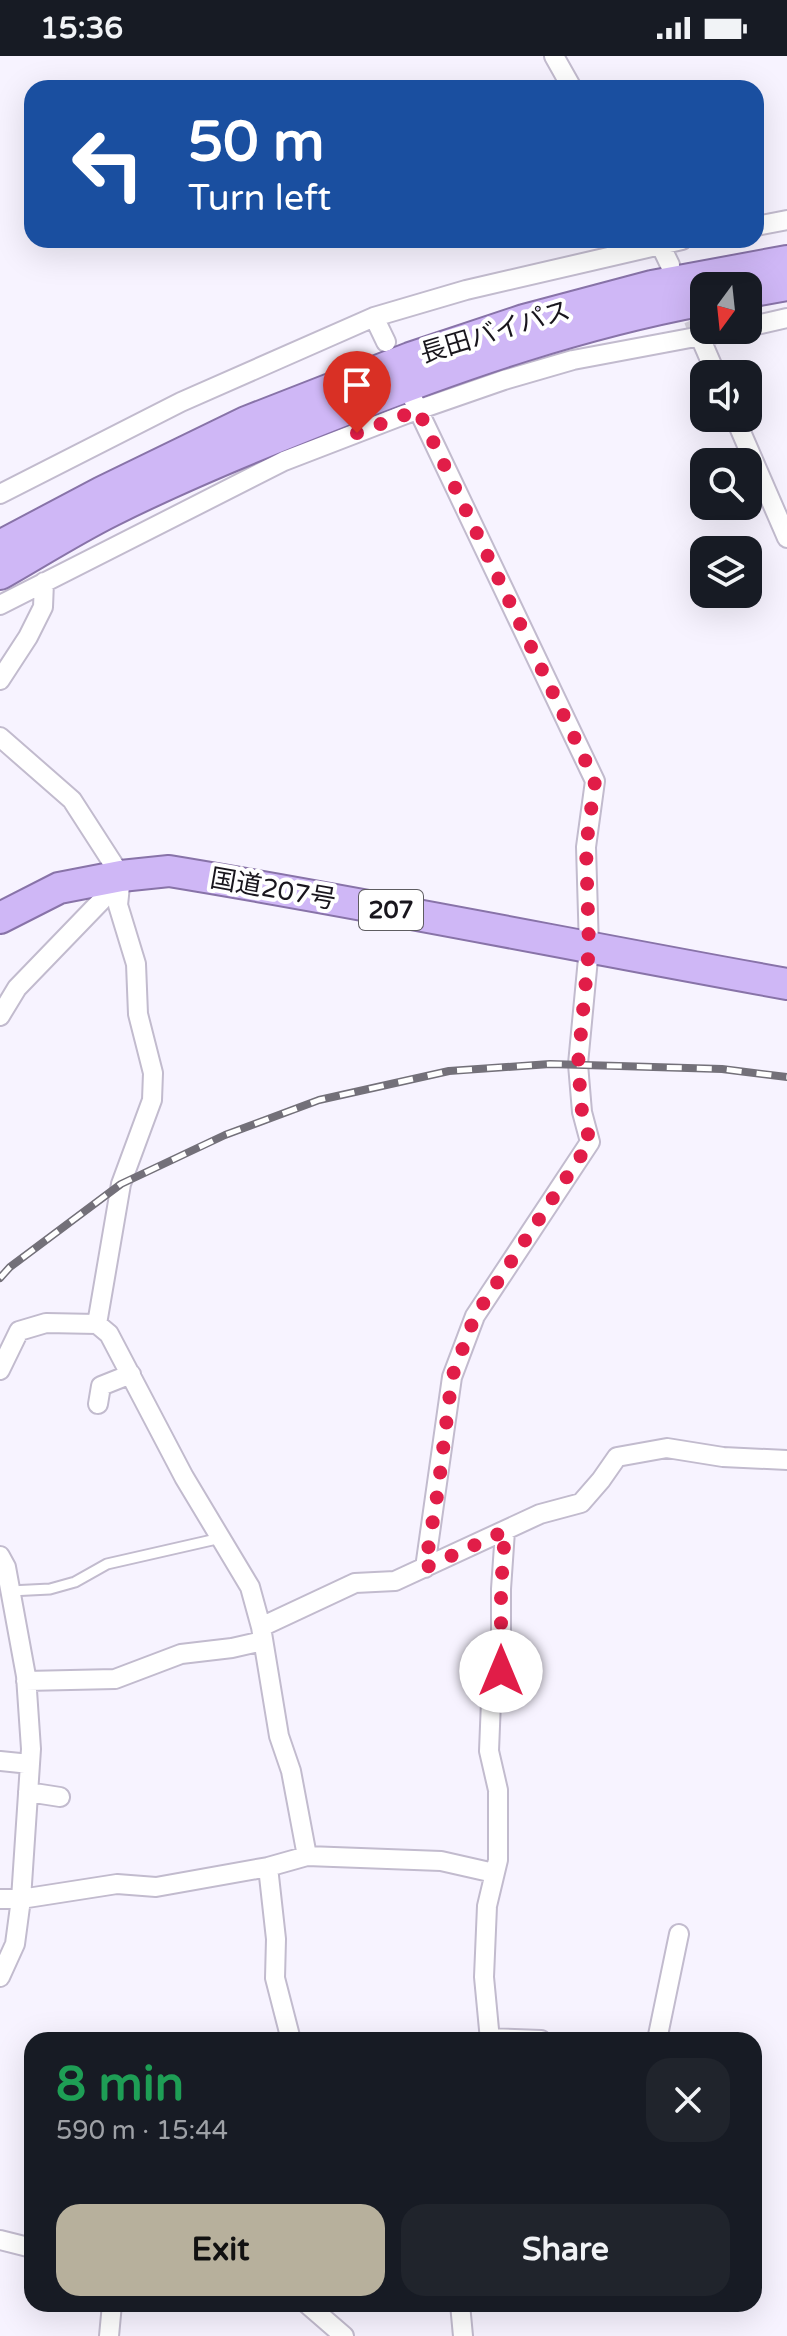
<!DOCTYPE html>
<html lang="en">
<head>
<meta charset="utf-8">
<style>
  body { margin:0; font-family:"Varela Round","Noto Sans JP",sans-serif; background:#20242c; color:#f1f3f6; height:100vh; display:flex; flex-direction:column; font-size:30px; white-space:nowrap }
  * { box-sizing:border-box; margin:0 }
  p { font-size:26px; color:#9ea1a6 }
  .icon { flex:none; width:44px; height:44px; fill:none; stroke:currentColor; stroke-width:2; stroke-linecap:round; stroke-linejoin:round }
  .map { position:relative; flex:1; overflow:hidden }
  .drawer { position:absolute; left:24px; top:1976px; width:738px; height:280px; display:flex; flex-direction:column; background:#171b24; border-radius:24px; box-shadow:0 8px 32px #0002 }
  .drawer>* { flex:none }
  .top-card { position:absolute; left:24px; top:24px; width:740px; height:168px; border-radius:24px; box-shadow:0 8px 32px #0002; background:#1a4fa0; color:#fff; overflow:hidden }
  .needle { width:52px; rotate:195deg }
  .tools { position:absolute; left:690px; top:216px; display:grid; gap:16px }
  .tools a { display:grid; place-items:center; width:72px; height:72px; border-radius:16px; background:#171b24; box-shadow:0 8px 32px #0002; font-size:40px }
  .pin { position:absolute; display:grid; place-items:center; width:68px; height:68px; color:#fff; margin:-82px -34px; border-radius:50% 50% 50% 0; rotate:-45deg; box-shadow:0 0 8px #0007 }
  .pin .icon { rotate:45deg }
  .me { position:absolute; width:88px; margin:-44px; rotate:0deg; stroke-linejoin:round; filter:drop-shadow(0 0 6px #0008) }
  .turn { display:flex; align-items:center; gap:28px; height:168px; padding:0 32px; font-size:36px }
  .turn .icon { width:104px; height:104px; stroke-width:2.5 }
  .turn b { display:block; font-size:56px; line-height:68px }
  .round { display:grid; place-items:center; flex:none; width:84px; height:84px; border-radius:24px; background:#20242c }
  .head { display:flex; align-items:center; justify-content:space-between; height:136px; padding:0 32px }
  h1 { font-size:48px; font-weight:800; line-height:60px; color:#1e9e55 }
  .action { display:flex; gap:16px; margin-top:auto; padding:16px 32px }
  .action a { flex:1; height:92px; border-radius:24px; background:#b7b09c; color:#111; font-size:32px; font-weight:800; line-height:92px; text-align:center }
  .action a+a { background:#20242c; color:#f1f3f6 }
  .status { display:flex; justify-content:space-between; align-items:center; height:56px; padding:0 40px; background:#171b24; direction:ltr }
  .status svg { height:22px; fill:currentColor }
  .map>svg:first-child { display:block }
</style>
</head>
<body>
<div class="status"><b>15:36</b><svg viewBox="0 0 49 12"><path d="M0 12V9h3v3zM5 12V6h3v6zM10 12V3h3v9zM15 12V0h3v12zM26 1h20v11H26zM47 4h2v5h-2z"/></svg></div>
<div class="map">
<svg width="787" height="2280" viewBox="0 0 787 2280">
  <rect width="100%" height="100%" fill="#f7f3ff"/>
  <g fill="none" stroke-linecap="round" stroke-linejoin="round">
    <path stroke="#d6d2dd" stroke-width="18" stroke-dasharray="18 9" stroke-linecap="butt" d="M682,239l18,42"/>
    <defs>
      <path id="service" d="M10,1535l40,-2 25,-7 32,-18 114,-26"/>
      <path id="minor" d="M554,0l18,32
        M756,170l31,-6
        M658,184l12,25
        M374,261l12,25
        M748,271l39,-9
        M700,281l16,37
        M412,341l183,384 -9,66 3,101 -11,116 4,48 8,30 -115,174 -23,61 -27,191
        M735,362l52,120
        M0,438l181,-92 193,-85 92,-27 216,-50
        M0,549l284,-144 122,-47 98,-34 69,-20 160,-30
        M0,624l28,-43 15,-30 1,-25
        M0,681l72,63 49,76 -3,29 18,59 2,50 15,59 -1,27 -31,84 -24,140
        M0,960l17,-28 85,-88 19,-24
        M0,1314l19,-39 27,-8 51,1 12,10 75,143 66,110 11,40 18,109 12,35 16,85
        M98,1348l3,-18 30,-12
        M0,1500l6,11 20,109 5,73 -10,150 -6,45 -15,33
        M261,1571l94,-44 40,-2 145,-67 41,-11 20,-23 16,-23 50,-9 56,9 64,3
        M26,1625l89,-2 66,-25 51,-6 31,-7
        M0,1705l30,3
        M28,1736l32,5
        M268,1811l8,72 -1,39 16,62
        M0,1843h21l96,-15 39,3 112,-20 39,-11 134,5 53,12
        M490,1982l51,2
        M490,1984l-6,-63 3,-71 11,-46v-70l-9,-39 2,-50 10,-30v-82l4,-58
        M657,1984l22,-106
        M0,2184l32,8
        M307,2248l37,32
        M460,2248l3,32
        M109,2280l3,-32"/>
      <path id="trunk" d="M748,236l39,-7
        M0,490l102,-54 144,-70 164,-64 114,-38 128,-34 135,-25
        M0,518c37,-21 73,-44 111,-63 76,-38 155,-70 234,-101 116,-46 236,-87 359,-110
        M0,862l59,-30 62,-12 48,-5c207,34 412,76 618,113"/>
    </defs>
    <use href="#service" stroke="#c2bbce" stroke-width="13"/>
    <use href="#minor" stroke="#c2bbce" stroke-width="22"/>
    <use href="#trunk" stroke="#8873a8" stroke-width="34"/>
    <use href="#service" stroke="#fff" stroke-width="9"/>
    <use href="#minor" stroke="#fff" stroke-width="18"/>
    <use href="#trunk" stroke="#cfb7f6" stroke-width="30"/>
    <defs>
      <path id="rail" d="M0,1222l10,-11 111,-83 104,-49 94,-35 130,-29 101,-7 172,5 65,8"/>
    </defs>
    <use href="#rail" stroke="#737079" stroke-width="8"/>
    <use href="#rail" stroke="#fff" stroke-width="5" stroke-dasharray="15" stroke-linecap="butt"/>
  </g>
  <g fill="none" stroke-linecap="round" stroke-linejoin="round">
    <path stroke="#e11d48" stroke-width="14" stroke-dasharray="0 25.2" d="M357,377l61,-23 177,371 -9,66 3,101 -11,116 4,48 8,30 -115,174 -23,61 -14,113 -13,78 80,-37 -4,58v82"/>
  </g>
  <g text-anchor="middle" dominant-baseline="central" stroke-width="8" stroke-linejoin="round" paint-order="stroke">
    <rect fill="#fff" stroke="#5e5c61" stroke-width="2" x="359" y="834" width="64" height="40" rx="6"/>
    <g font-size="24" font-weight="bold" fill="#19161d">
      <text x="391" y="854">207</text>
    </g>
    <g font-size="26" fill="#19161d" stroke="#fff">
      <text transform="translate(495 276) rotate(-17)">長田バイパス</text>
      <text transform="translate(273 833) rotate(10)">国道207号</text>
    </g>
  </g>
</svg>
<div class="tools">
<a><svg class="needle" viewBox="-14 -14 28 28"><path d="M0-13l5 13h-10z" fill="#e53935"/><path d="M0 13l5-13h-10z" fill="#9ea1a6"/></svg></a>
<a><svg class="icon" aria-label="sound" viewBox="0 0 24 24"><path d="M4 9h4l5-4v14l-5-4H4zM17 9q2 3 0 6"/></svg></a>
<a><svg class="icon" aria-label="search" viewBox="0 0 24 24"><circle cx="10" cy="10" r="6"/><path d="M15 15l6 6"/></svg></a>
<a><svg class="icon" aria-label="layers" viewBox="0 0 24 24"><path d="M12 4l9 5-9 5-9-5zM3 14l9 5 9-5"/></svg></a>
</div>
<div class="pin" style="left:357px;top:377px;background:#d93025"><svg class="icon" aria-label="arrive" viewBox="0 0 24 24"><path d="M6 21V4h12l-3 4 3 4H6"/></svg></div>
<svg class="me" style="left:501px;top:1615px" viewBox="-20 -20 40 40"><circle r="19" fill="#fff"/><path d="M0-13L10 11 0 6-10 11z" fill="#e11d48"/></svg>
<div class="top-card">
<div class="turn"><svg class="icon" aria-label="left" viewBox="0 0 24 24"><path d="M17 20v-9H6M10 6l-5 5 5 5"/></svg><div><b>50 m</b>Turn left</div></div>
</div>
<section class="drawer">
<div class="head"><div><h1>8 min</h1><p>590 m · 15:44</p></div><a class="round"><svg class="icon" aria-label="close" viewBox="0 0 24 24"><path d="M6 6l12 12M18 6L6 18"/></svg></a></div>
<div class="action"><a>Exit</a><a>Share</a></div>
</section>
</div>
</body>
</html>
